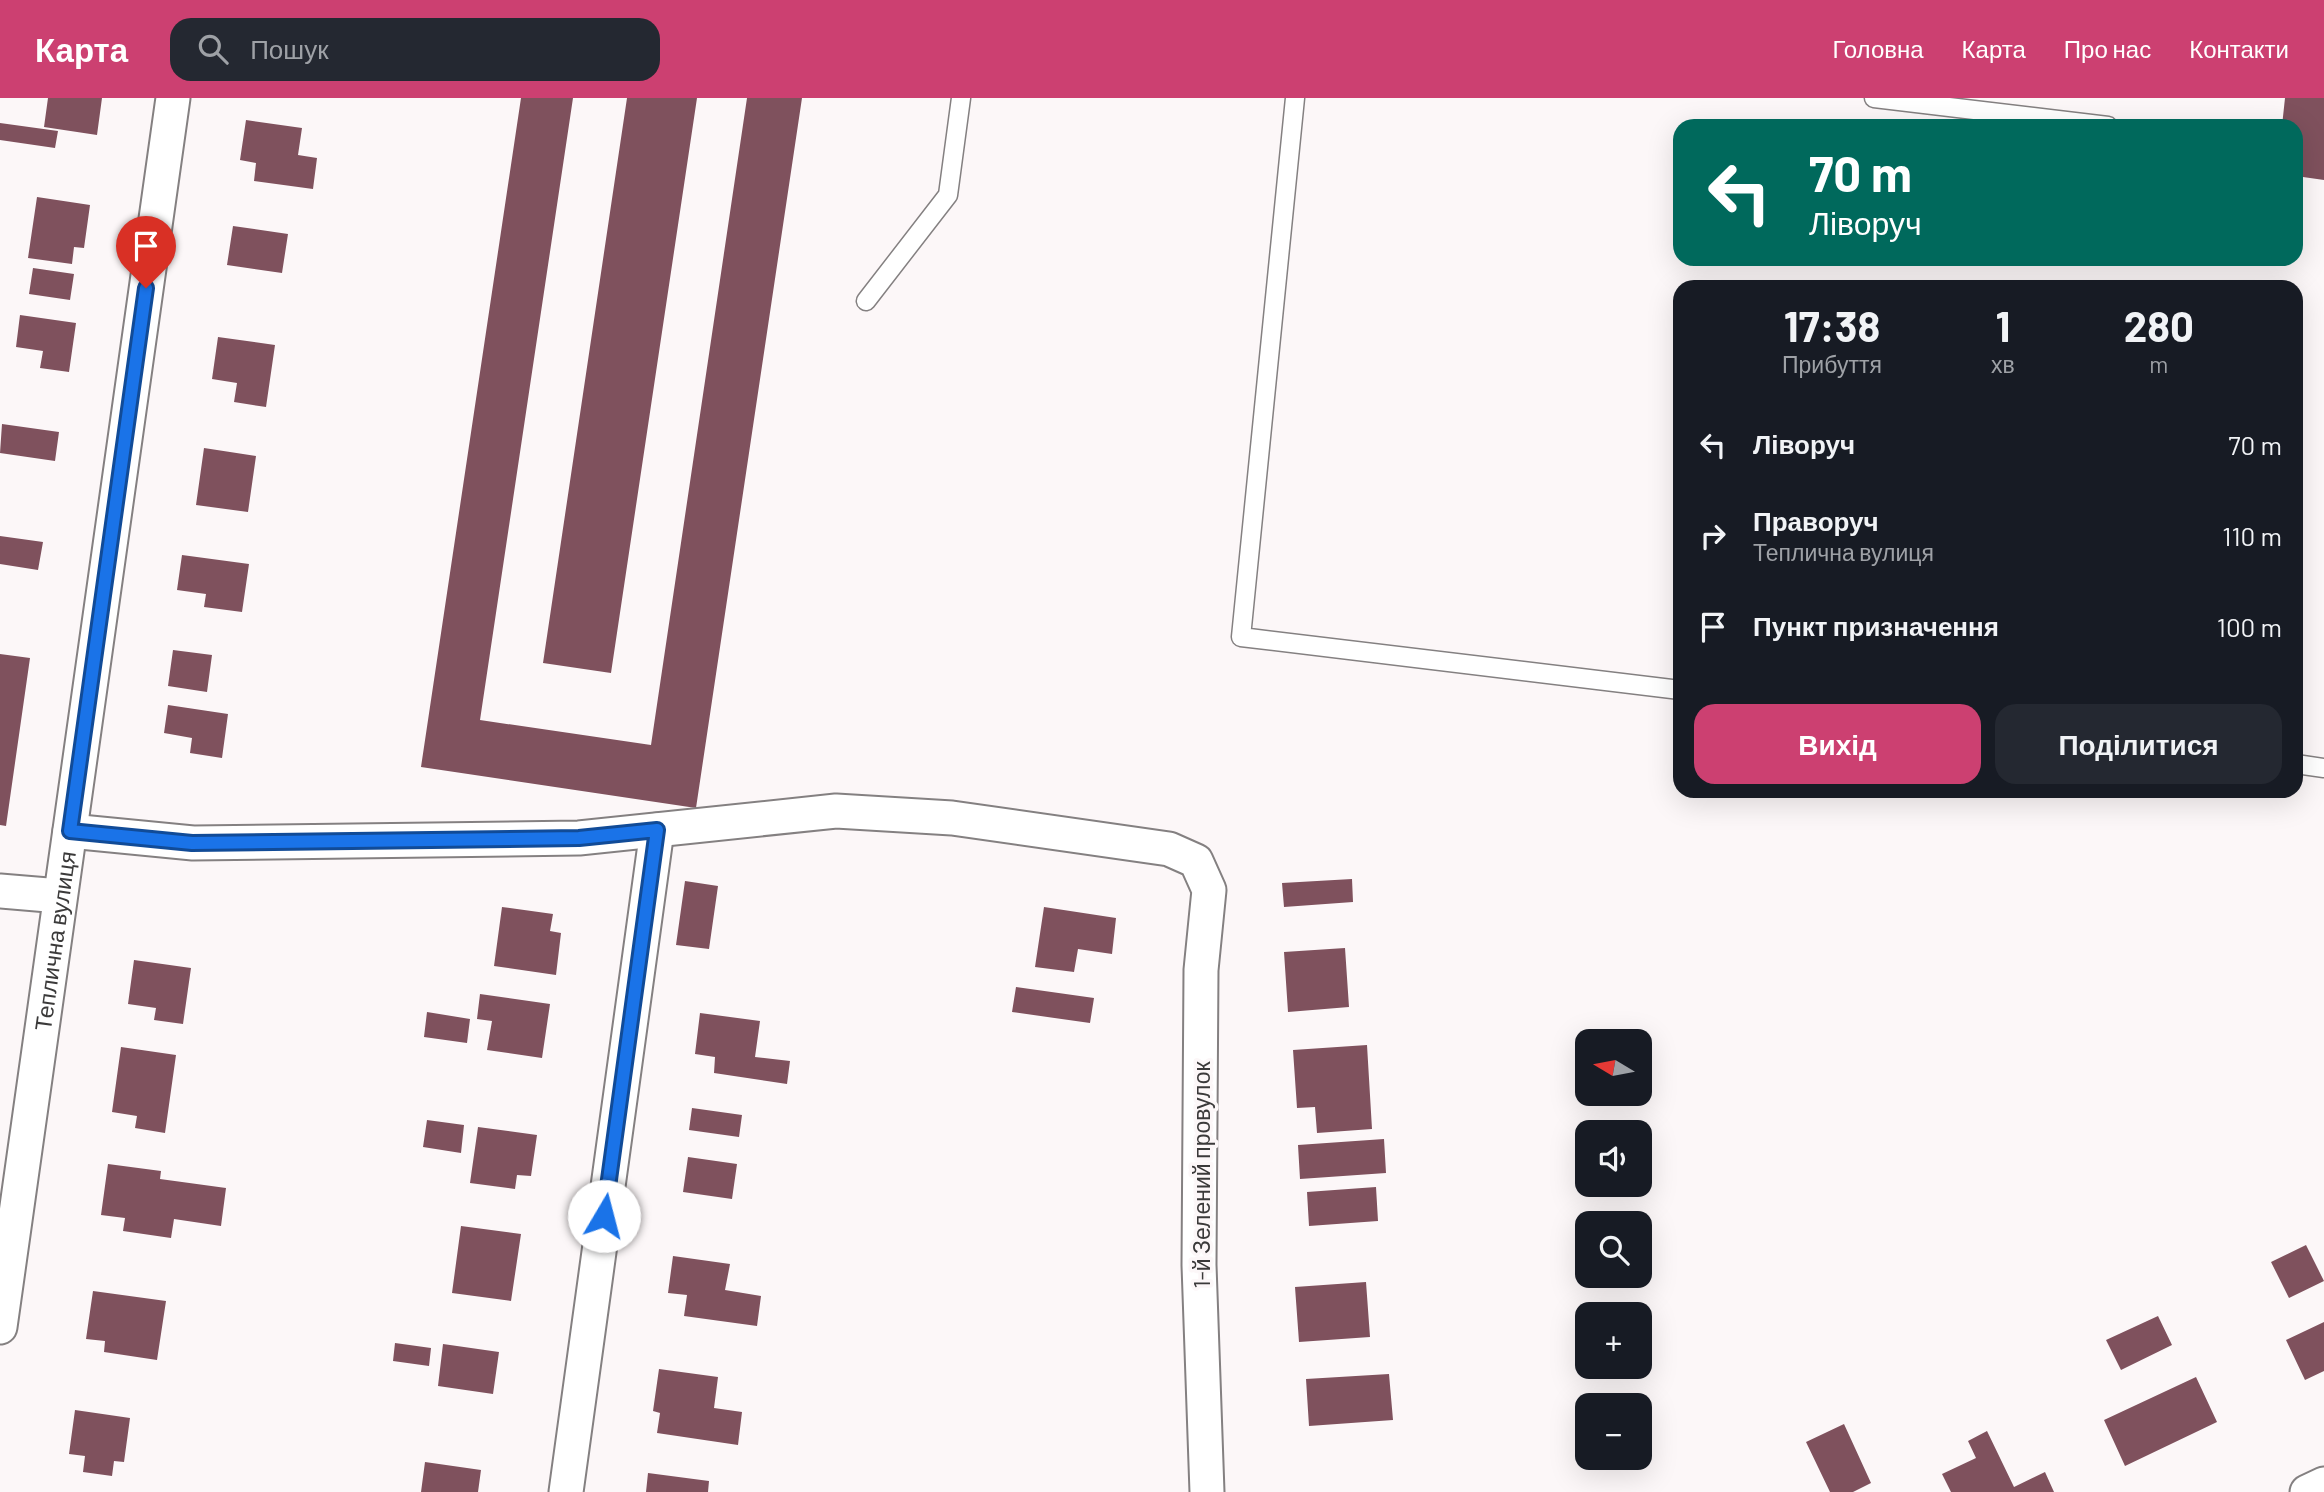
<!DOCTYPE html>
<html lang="uk">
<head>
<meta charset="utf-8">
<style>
  body { margin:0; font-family:Barlow,sans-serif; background:#242831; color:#f1f3f6; height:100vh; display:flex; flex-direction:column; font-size:26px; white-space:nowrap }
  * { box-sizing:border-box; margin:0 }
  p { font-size:23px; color:#9ea1a6 }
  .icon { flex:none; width:38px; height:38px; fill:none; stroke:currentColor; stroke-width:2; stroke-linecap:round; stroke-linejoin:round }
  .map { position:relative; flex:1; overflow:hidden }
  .panel { position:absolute; left:1673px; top:182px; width:630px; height:518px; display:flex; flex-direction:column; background:#171b24; border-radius:21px; box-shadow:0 7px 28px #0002 }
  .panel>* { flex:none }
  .top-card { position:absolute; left:1673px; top:21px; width:630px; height:147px; border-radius:21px; box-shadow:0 7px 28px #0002; background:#00695c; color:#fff; overflow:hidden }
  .needle { width:46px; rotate:280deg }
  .controls { position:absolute; left:1575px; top:931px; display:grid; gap:14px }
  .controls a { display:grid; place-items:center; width:77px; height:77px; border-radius:14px; background:#171b24; box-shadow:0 7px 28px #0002; font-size:35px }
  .pin { position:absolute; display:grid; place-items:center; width:60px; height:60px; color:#fff; margin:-72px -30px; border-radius:50% 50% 50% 0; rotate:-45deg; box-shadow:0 0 7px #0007 }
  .pin .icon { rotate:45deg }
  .me { position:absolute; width:77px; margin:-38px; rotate:8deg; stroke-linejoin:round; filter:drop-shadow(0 0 5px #0008) }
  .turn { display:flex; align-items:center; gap:24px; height:147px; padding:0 21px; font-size:32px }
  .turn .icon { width:91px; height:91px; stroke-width:2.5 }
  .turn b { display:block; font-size:49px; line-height:60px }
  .eta { display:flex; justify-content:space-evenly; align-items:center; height:119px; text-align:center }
  .eta b { font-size:42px; font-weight:700; line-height:49px }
  .primary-button { display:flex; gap:14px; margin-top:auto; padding:14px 21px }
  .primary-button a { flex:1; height:80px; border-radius:21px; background:#cc4071; color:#fff; font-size:28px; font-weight:700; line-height:80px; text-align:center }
  .primary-button a+a { background:#242831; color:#f1f3f6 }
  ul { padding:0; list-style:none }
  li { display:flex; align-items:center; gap:21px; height:91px; padding:0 21px }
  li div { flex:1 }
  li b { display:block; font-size:26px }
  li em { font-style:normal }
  header { display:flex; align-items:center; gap:42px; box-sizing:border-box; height:98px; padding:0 35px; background:#cc4071; color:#fff }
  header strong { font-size:33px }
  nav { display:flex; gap:38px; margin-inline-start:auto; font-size:24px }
  .search { width:490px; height:63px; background:#242831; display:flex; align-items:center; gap:18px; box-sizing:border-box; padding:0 24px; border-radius:21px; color:#9ea1a6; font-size:26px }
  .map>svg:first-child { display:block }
</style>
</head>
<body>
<header>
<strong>Карта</strong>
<div class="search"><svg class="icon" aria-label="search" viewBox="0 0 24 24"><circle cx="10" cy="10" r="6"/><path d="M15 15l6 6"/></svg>Пошук</div>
<nav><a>Головна</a><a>Карта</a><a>Про нас</a><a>Контакти</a></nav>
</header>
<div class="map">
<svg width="2324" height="1394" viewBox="0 0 2324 1394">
  <rect width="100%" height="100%" fill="#fcf7f8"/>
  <path fill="#7f515d" d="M48,0h54l-5,37 -53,-8z
    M521,0h52l-93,622 171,25 96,-647h55l-106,710 -275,-41z
    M627,0h70l-86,575 -68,-10z
    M2285,0h39v82l-28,-4v-50h-14z
    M246,22l56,8 -4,27 19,3 -4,31 -59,-8 2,-18 -16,-3z
    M0,25l58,8 -3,17 -55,-8z
    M37,99l53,8 -6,43 -10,-1 -2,17 -44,-6z
    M233,128l55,8 -6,39 -55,-8z
    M33,170l41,6 -4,26 -41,-6z
    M20,217l56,8 -7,49 -29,-4 3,-17 -27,-4z
    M218,239l57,8 -9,62 -32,-5 3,-19 -25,-4z
    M2,326l57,8 -4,29 -55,-8z
    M204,350l52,8 -8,56 -52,-7z
    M0,438l43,6 -5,28 -38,-6z
    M182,457l67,9 -7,48 -38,-5 2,-13 -29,-4z
    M173,552l39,5 -5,37 -39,-6z
    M0,556l30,4 -24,168 -6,-1z
    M168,607l60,9 -6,44 -32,-5 2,-15 -28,-5z
    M1352,781l1,23 -69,5 -2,-24z
    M685,783l33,5 -9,63 -33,-4z
    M502,809l51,7 -3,17 11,2 -5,42 -62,-9z
    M1044,809l72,11 -4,36 -34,-5 -4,23 -39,-5z
    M1345,850l4,59 -61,5 -4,-60z
    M134,862l57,8 -8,56 -29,-4 2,-12 -28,-4z
    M1016,889l78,11 -4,25 -78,-11z
    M480,896l70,10 -8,54 -55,-8 5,-29 -15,-2z
    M427,914l43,7 -3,24 -43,-6z
    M700,915l60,8 -5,36 35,4 -3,23 -73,-11 1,-16 -20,-3z
    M1367,947l5,84 -55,4 -2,-26 -18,1 -4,-58z
    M121,949l55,8 -11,78 -30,-5 2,-12 -25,-4z
    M692,1010l50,7 -3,22 -50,-7z
    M427,1022l37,5 -3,28 -38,-6z
    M478,1029l59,8 -6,41 -14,-1 -2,14 -45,-6z
    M1384,1041l2,34 -86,6 -2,-34z
    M688,1059l49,7 -5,35 -49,-7z
    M108,1066l53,7 -1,8 66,9 -5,38 -47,-7 -3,19 -48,-7 2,-13 -24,-3z
    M1376,1089l2,34 -69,5 -2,-34z
    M461,1128l60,8 -10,67 -59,-8z
    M2306,1147l18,36 -35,17 -18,-36z
    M673,1158l57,8 -5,26 36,6 -4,30 -73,-10 3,-21 -19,-2z
    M1366,1184l4,55 -71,5 -4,-55z
    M93,1193l73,10 -9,59 -53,-8 1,-11 -19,-2z
    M2158,1218l14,29 -51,25 -15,-30z
    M2324,1224v49l-19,9 -19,-40z
    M395,1245l36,5 -2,18 -36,-5z
    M443,1246l56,8 -6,42 -55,-8z
    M659,1271l59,8 -4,31 28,4 -4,33 -81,-12 3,-20 -7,-2z
    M1389,1276l4,46 -84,6 -3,-47z
    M2196,1279l21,45 -92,44 -21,-46z
    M75,1312l55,8 -6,44 -10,-1 -2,15 -29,-4 2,-16 -16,-2z
    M1844,1326l27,59 -18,9h-23l-24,-50z
    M1987,1333l27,56 31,-15 9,20h-103l-9,-18 34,-16 -8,-17z
    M425,1364l56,8 -3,22h-57z
    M648,1375l61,8 -1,11h-62z"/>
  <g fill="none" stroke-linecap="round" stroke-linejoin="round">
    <defs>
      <path id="lane" d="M1295,0l-54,539 439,53
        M1874,0l234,28
        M866,203l82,-106 13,-97
        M2296,666l28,4"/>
      <g id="street">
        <path d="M70,733l123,12 386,-5 257,-27 116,7 217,31 27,12 13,29 -8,80 -2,295 8,227"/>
        <path d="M0,793l60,5"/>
        <path id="s1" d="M0,1229l173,-1229"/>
        <path d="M566,1394l91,-662"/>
        <path d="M2307,1394l17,-8"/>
      </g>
    </defs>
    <use href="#lane" stroke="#848081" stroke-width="21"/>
    <use href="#street" stroke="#848081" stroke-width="37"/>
    <use href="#lane" stroke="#fff" stroke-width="18"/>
    <use href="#street" stroke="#fff" stroke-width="33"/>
  </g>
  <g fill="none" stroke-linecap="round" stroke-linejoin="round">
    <defs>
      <path id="route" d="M146,190l-76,543 122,12 387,-5 78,-8 -53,386"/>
    </defs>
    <use href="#route" stroke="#114b97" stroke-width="18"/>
    <use href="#route" stroke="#1a73e8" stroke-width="12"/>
  </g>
  <g text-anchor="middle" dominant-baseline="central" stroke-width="7" stroke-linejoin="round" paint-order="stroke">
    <g font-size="23" fill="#3b3a3a" stroke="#fcf7f8">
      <text stroke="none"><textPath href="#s1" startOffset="390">Теплична вулиця</textPath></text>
      <text transform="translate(1201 1077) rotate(-90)">1-й Зелений провулок</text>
    </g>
  </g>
</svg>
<div class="controls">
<a><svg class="needle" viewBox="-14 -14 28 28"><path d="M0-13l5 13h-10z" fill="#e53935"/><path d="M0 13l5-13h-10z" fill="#9ea1a6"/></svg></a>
<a><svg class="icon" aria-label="sound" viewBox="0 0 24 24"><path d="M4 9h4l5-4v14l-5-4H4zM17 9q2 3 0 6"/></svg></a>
<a><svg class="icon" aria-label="search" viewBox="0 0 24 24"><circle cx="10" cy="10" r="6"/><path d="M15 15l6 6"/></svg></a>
<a>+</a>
<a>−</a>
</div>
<div class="pin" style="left:146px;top:190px;background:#d93025"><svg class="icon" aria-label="arrive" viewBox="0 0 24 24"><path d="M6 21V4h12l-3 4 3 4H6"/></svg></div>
<svg class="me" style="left:604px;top:1118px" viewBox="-20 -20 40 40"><circle r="19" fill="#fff"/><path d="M0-13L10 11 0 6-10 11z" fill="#1a73e8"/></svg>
<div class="top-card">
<div class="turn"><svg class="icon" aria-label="left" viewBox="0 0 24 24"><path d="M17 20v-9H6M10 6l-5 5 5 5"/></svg><div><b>70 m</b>Ліворуч</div></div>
</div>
<section class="panel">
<div class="eta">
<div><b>17:38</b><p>Прибуття</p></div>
<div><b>1</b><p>хв</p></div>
<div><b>280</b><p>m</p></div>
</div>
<ul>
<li><svg class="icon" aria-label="left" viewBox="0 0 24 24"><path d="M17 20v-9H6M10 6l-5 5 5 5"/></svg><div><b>Ліворуч</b></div><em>70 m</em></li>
<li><svg class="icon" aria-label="right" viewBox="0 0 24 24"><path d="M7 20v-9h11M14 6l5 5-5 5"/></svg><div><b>Праворуч</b><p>Теплична вулиця</p></div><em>110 m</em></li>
<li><svg class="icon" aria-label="arrive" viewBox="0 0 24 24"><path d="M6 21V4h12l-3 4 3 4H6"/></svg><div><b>Пункт призначення</b></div><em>100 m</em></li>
</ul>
<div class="primary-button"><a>Вихід</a><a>Поділитися</a></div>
</section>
</div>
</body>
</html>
